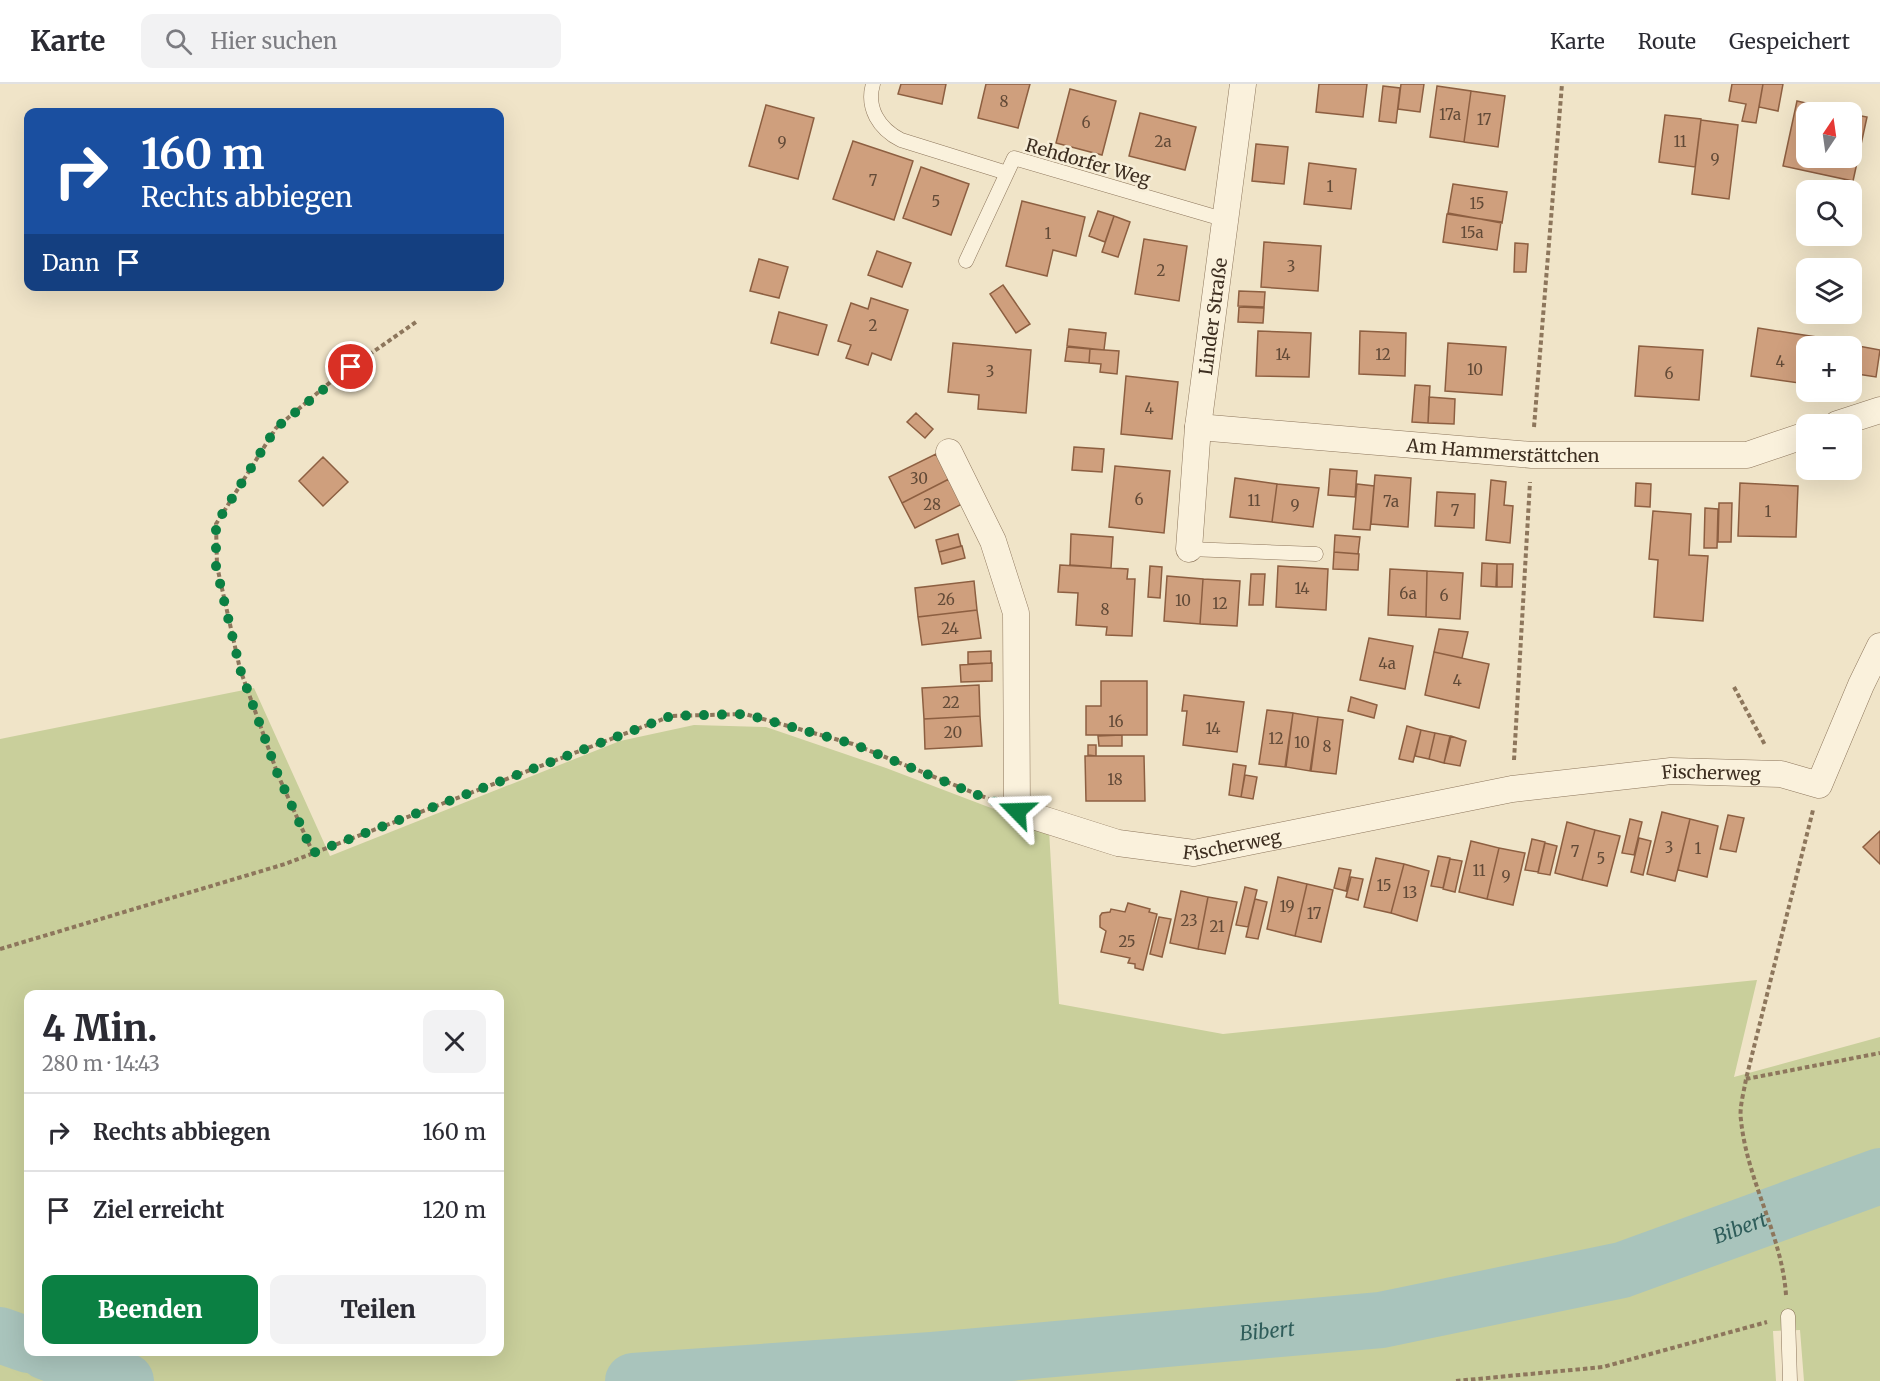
<!DOCTYPE html>
<html lang="de">
<head>
<meta charset="utf-8">
<style>
  body { margin:0; font-family:Merriweather,serif; background:#f2f2f3; color:#2b2b33; height:100vh; display:flex; flex-direction:column; font-size:22px; white-space:nowrap }
  * { box-sizing:border-box; margin:0 }
  p { font-size:20px; color:#7c7c81 }
  .icon { flex:none; width:33px; height:33px; fill:none; stroke:currentColor; stroke-width:2; stroke-linecap:round; stroke-linejoin:round }
  .map { position:relative; flex:1; overflow:hidden }
  .panel { position:absolute; left:24px; top:906px; width:480px; height:366px; display:flex; flex-direction:column; background:#fff; border-radius:12px; box-shadow:0 6px 24px #0002 }
  .panel>* { flex:none }
  .banner { position:absolute; left:24px; top:24px; width:480px; height:183px; border-radius:12px; box-shadow:0 6px 24px #0002; background:#1a4fa0; color:#fff; overflow:hidden }
  .needle { width:39px; rotate:13deg }
  .fabs { position:absolute; left:1796px; top:18px; display:grid; gap:12px }
  .fabs a { display:grid; place-items:center; width:66px; height:66px; border-radius:12px; background:#fff; box-shadow:0 6px 24px #0002; font-size:30px }
  .pin { position:absolute; display:grid; place-items:center; width:51px; height:51px; color:#fff; margin:-26px; border:3px solid #fff; border-radius:50%; box-shadow:0 2px 6px #0007 }
  .me { position:absolute; width:66px; margin:-33px; rotate:292deg; stroke-linejoin:round; filter:drop-shadow(0 0 4px #0008) }
  .turn { display:flex; align-items:center; gap:21px; height:126px; padding:0 18px; font-size:27px }
  .turn .icon { width:78px; height:78px; stroke-width:2.5 }
  .turn b { display:block; font-size:42px; line-height:51px }
  .then { display:flex; align-items:center; height:57px; padding:0 18px; background:#0003; gap:12px; font-size:22px }
  .round { display:grid; place-items:center; flex:none; width:63px; height:63px; border-radius:12px; background:#f2f2f3 }
  .headline { display:flex; align-items:center; justify-content:space-between; height:102px; padding:0 18px }
  h1 { font-size:36px; font-weight:800; line-height:45px }
  .action { display:flex; gap:12px; margin-top:auto; padding:12px 18px }
  .action a { flex:1; height:69px; border-radius:12px; background:#0b8043; color:#fff; font-size:24px; font-weight:800; line-height:69px; text-align:center }
  .action a+a { background:#f2f2f3; color:#2b2b33 }
  ul { padding:0; list-style:none }
  li { display:flex; align-items:center; gap:18px; height:78px; padding:0 18px; border-top:2px solid #e1e1e2 }
  li div { flex:1 }
  li b { display:block; font-size:22px }
  li em { font-style:normal }
  header { display:flex; align-items:center; gap:36px; box-sizing:border-box; height:84px; padding:0 30px; background:#fff; border-bottom:2px solid #e1e1e2 }
  header strong { font-size:28px }
  nav { display:flex; gap:33px; margin-inline-start:auto; font-size:21px }
  .search { width:420px; height:54px; background:#f2f2f3; display:flex; align-items:center; gap:15px; box-sizing:border-box; padding:0 21px; border-radius:12px; color:#7c7c81; font-size:22px }
  .map>svg:first-child { display:block }
</style>
</head>
<body>
<header>
<strong>Karte</strong>
<div class="search"><svg class="icon" aria-label="search" viewBox="0 0 24 24"><circle cx="10" cy="10" r="6"/><path d="M15 15l6 6"/></svg>Hier suchen</div>
<nav><a>Karte</a><a>Route</a><a>Gespeichert</a></nav>
</header>
<div class="map">
<svg width="1880" height="1297" viewBox="0 0 1880 1297">
  <rect width="100%" height="100%" fill="#f0e4c8"/>
  <path fill="#c9cf9b" fill-rule="evenodd" d="M254,604l76,168 290,-115 74,-16 72,2 120,41 163,62 10,174 164,30 534,-54 -23,97 146,-40v344h-76l-4,-51 -27,1 3,50h-1776v-642zM28,910h472v358h-472z"/>
  <g fill="none" stroke-linecap="round" stroke-linejoin="round">
    <g stroke="#a9c4bc" stroke-width="56">
      <path d="M0,1251l28,10"/>
      <path d="M46,1268l80,29"/>
      <path id="s1" d="M633,1297l299,-21 449,-40 241,-50 258,-94"/>
    </g>
  </g>
  <path fill="#cf9f7d" stroke="#8d5f41" stroke-width="1.5" d="M901,0h45l-4,20 -44,-10z
    M986,0h44l-12,44 -40,-10z
    M1319,0h48l-4,33 -47,-5z
    M1401,0h23l-4,28 -22,-3z
    M1732,0h31l-7,39 -14,-2 4,-17 -17,-3z
    M1763,0h20l-5,27 -19,-4z
    M1383,2l17,2 -4,35 -17,-2z
    M1437,2l34,5 -7,51 -34,-5z
    M1070,5l46,12 -14,54 -46,-12z
    M1471,7l34,5 -7,51 -34,-5z
    M1797,17l49,11h-40v46h45v-44l16,3 -14,64 -70,-15z
    M766,21l48,13 -16,61 -49,-13z
    M1140,29l56,14 -11,43 -56,-14z
    M1665,31l36,4 -6,48 -36,-5z
    M1701,36l37,5 -9,74 -37,-5z
    M853,57l60,20 -19,59 -61,-21z
    M1256,60l32,3 -4,37 -32,-3z
    M1309,79l47,6 -5,40 -47,-5z
    M921,83l48,17 -18,51 -48,-17z
    M1453,100l54,8 -5,31 -54,-10z
    M1022,117l63,16 -9,39 -23,-6 -6,26 -41,-10z
    M1098,127l16,5 -9,26 -16,-6z
    M1447,130l54,8 -4,28 -54,-8z
    M1114,132l16,6 -12,35 -16,-5z
    M1144,155l43,7 -8,55 -44,-7z
    M1264,158l57,4 -3,45 -57,-4z
    M1515,159l13,1 -2,28h-12z
    M877,167l34,12 -9,24 -34,-12z
    M759,175l29,8 -9,31 -29,-7z
    M1003,201l27,39 -14,9 -26,-39z
    M1239,207l26,1 -1,15 -26,-1z
    M871,214l37,12 -17,50 -19,-7 -4,12 -22,-7 5,-13 -13,-4 13,-38 17,6z
    M1239,223l25,1 -1,15 -25,-1z
    M779,228l48,13 -9,30 -47,-12z
    M1758,244l58,9 -1,9h-9v38l-55,-8z
    M1069,245l37,4 -2,17 -37,-4z
    M1258,247l53,2 -2,44 -53,-1z
    M1360,247l46,2 -1,43 -46,-2z
    M953,259l78,7 -5,63 -48,-4 1,-14 -31,-3z
    M1448,259l58,4 -4,48 -57,-4z
    M1853,261l27,5 -4,27 -25,-4z
    M1639,262l64,4 -4,50 -64,-4z
    M1067,263l23,2 -1,14 -24,-2z
    M1090,265l29,2 -2,23 -17,-2 1,-8 -12,-1z
    M1126,292l52,6 -6,57 -51,-5z
    M1415,301l15,1 -2,37 -16,-1z
    M1429,313l26,2 -1,25 -26,-1z
    M916,329l17,16 -8,9 -18,-16z
    M1074,363l30,2 -2,23 -30,-2z
    M936,370l13,25 -47,24 -13,-26z
    M323,373l25,25 -25,24 -24,-25z
    M1115,382l55,5 -6,62 -55,-6z
    M1330,385l27,2 -2,26 -27,-2z
    M1375,391l36,3 -3,49 -37,-3z
    M1235,394l42,6 -5,38 -42,-5z
    M949,395l13,25 -47,24 -13,-25z
    M1491,396l15,2 -2,23 9,1 -3,37 -24,-3z
    M1636,399l15,1 -1,23 -15,-1z
    M1740,399l58,3 -2,51 -58,-1z
    M1277,400l42,4 -6,39 -41,-5z
    M1357,400l17,2 -4,44 -17,-1z
    M1437,408l38,2 -1,34 -39,-2z
    M1719,419h13l-1,39h-13z
    M1705,424l13,1 -1,39h-13z
    M1653,427l38,3 -2,41 19,1 -5,65 -49,-4 4,-57 -9,-1z
    M958,450l3,12 -22,6 -3,-12z
    M1071,450l42,3 -2,31 -41,-3z
    M1335,451l25,2 -2,17 -24,-2z
    M962,462l3,12 -23,6 -3,-12z
    M1334,468l25,2 -1,16 -25,-1z
    M1482,479l15,1 -1,23 -15,-1z
    M1497,480h16l-1,23h-15z
    M1060,481l68,4 -1,10h8l-3,57 -26,-1 1,-8 -31,-2 2,-32 -20,-1z
    M1150,482l12,1 -2,31 -12,-1z
    M1278,482l50,3 -2,41 -50,-3z
    M1390,485l37,2 -1,46 -38,-2z
    M1427,487l36,2 -3,46 -34,-2z
    M1251,490h14l-2,31h-14z
    M1167,492l36,3 -3,45 -36,-3z
    M1203,495l37,2 -3,45 -37,-2z
    M974,497l3,29 -59,7 -3,-29z
    M977,526l4,28 -59,7 -4,-28z
    M1439,545l29,3 -6,26 -28,-6z
    M1369,554l44,8 -8,43 -45,-9z
    M991,567v12l-23,1v-12z
    M1434,568l55,12 -10,44 -54,-13z
    M992,579v18l-31,1 -1,-17z
    M1101,597h46v54h-61v-29h15z
    M979,601l1,31 -56,3 -2,-31z
    M1184,611l60,7 -7,50 -54,-7 4,-34h-5z
    M1351,613l26,8 -3,13 -26,-7z
    M1267,626l26,3 -8,54 -26,-3z
    M1293,629l25,4 -8,54 -24,-4z
    M980,632l2,30 -57,3 -1,-30z
    M1318,633l25,3 -7,54 -25,-3z
    M1407,642l14,4 -8,32 -14,-3z
    M1421,646l14,3 -6,26 -14,-3z
    M1435,649l15,3 -6,27 -15,-4z
    M1122,651v11h-23l-1,-10z
    M1451,652l15,5 -6,25 -16,-3z
    M1088,661h8v11l-8,-1z
    M1085,672h59l1,45h-59z
    M1233,680l13,2 -5,31 -12,-2z
    M1245,691l12,2 -4,22 -12,-2z
    M1662,728l28,7 -15,62 -28,-7z
    M1728,731l16,3 -8,34 -16,-3z
    M1630,735l12,3 -8,33 -12,-2z
    M1690,735l28,7 -11,51 -29,-7z
    M1567,738l28,8 -13,50 -27,-7z
    M1595,746l25,6 -13,50 -25,-6z
    M1880,747v33l-17,-17z
    M1639,754l12,3 -8,34 -12,-3z
    M1532,755l13,3 -7,30 -13,-2z
    M1471,757l28,7 -12,51 -28,-7z
    M1545,759l12,3 -7,29 -12,-2z
    M1499,764l26,5 -12,52 -26,-6z
    M1438,772l12,2 -7,30 -12,-2z
    M1376,774l28,6 -13,49 -27,-6z
    M1450,775l12,2 -7,31 -12,-3z
    M1404,780l25,7 -12,50 -26,-8z
    M1339,784l12,2 -5,21 -12,-3z
    M1278,793l29,7 -12,52 -28,-7z
    M1351,793l12,2 -5,21 -12,-3z
    M1307,800l26,6 -12,52 -26,-6z
    M1245,803l12,3 -9,37 -12,-2z
    M1181,807l27,6 -10,52 -28,-6z
    M1208,813l29,5 -12,52 -27,-5z
    M1255,815l12,3 -9,37 -12,-2z
    M1128,819l22,6 -1,3 8,2 -14,56 -8,-2v-4l-7,-1 2,-5 -29,-6 5,-21 -6,-4v-11l2,-3 8,-1 1,-3 14,3z
    M1159,833l12,2 -9,38 -12,-3z"/>
  <g fill="none" stroke-linecap="round" stroke-linejoin="round">
    <defs>
      <path id="lane" d="M873,0c-7,24 6,45 28,56l106,33
        M966,177l48,-103 212,62
        M1189,465l127,5
        M1788,1232l2,65"/>
      <g id="street">
        <path d="M1837,340l43,-14"/>
        <path id="s2" d="M1198,343l334,28h215l59,-20"/>
        <path id="s3" d="M949,368l44,89 23,72 1,198 101,32 76,10 318,-64 159,-18 110,3 38,11 42,-100 19,-39"/>
        <path id="s4" d="M1189,465l9,-122 45,-343"/>
      </g>
    </defs>
    <use href="#lane" stroke="#8d765c" stroke-width="15"/>
    <use href="#street" stroke="#8d765c" stroke-width="27"/>
    <path stroke="#8d765c" stroke-width="4" stroke-dasharray="4.5 3" stroke-linecap="butt" d="M1534,343l28,-343
      M1734,603l31,58
      M1514,676l16,-278
      M313,769l-35,-78 -38,-106 -23,-103 -1,-42 60,-96 58,-49 82,-57
      M0,865l285,-85 386,-148 74,-2 108,30 136,55
      M1746,995l134,-26
      M1786,1211c-4,-60 -39,-114 -45,-175 -2,-12 3,-28 5,-41l67,-269
      M1456,1297l147,-14 164,-45"/>
    <use href="#lane" stroke="#faf1dc" stroke-width="14"/>
    <use href="#street" stroke="#faf1dc" stroke-width="26"/>
  </g>
  <g fill="none" stroke-linecap="round" stroke-linejoin="round">
    <path stroke="#0b8043" stroke-width="10" stroke-dasharray="0 18" d="M351,283l-75,61 -60,96v42l24,103 38,106 35,78 358,-137 74,-2 108,30 164,67"/>
  </g>
  <g text-anchor="middle" dominant-baseline="central" stroke-width="5" stroke-linejoin="round" paint-order="stroke">
    <g font-size="15" fill="#624a37">
      <text x="1004" y="17">8</text>
      <text x="1450" y="30">17a</text>
      <text x="1484" y="35">17</text>
      <text x="1086" y="38">6</text>
      <text x="1163" y="57">2a</text>
      <text x="1680" y="57">11</text>
      <text x="782" y="58">9</text>
      <text x="1715" y="75">9</text>
      <text x="873" y="96">7</text>
      <text x="1330" y="102">1</text>
      <text x="936" y="117">5</text>
      <text x="1477" y="119">15</text>
      <text x="1472" y="148">15a</text>
      <text x="1048" y="149">1</text>
      <text x="1291" y="182">3</text>
      <text x="1161" y="186">2</text>
      <text x="873" y="241">2</text>
      <text x="1283" y="270">14</text>
      <text x="1383" y="270">12</text>
      <text x="1780" y="277">4</text>
      <text x="1475" y="285">10</text>
      <text x="990" y="287">3</text>
      <text x="1669" y="289">6</text>
      <text x="1149" y="324">4</text>
      <text x="919" y="394">30</text>
      <text x="1139" y="415">6</text>
      <text x="1254" y="416">11</text>
      <text x="1391" y="417">7a</text>
      <text x="932" y="420">28</text>
      <text x="1295" y="421">9</text>
      <text x="1455" y="426">7</text>
      <text x="1768" y="427">1</text>
      <text x="1302" y="504">14</text>
      <text x="1408" y="509">6a</text>
      <text x="1444" y="511">6</text>
      <text x="946" y="515">26</text>
      <text x="1183" y="516">10</text>
      <text x="1220" y="519">12</text>
      <text x="1105" y="525">8</text>
      <text x="950" y="544">24</text>
      <text x="1387" y="579">4a</text>
      <text x="1457" y="596">4</text>
      <text x="951" y="618">22</text>
      <text x="1116" y="637">16</text>
      <text x="1213" y="644">14</text>
      <text x="953" y="648">20</text>
      <text x="1276" y="654">12</text>
      <text x="1302" y="658">10</text>
      <text x="1327" y="662">8</text>
      <text x="1115" y="695">18</text>
      <text x="1669" y="763">3</text>
      <text x="1698" y="764">1</text>
      <text x="1575" y="767">7</text>
      <text x="1601" y="774">5</text>
      <text x="1479" y="786">11</text>
      <text x="1506" y="792">9</text>
      <text x="1384" y="801">15</text>
      <text x="1410" y="808">13</text>
      <text x="1287" y="822">19</text>
      <text x="1314" y="829">17</text>
      <text x="1189" y="836">23</text>
      <text x="1217" y="842">21</text>
      <text x="1127" y="857">25</text>
    </g>
    <g font-size="18" fill="#3d2e20" stroke="#f7eed8">
      <text transform="translate(1088 78) rotate(16)">Rehdorfer Weg</text>
      <text stroke="none"><textPath href="#s4" startOffset="234">Linder Straße</textPath></text>
      <text stroke="none"><textPath href="#s2" startOffset="306">Am Hammerstättchen</textPath></text>
      <text stroke="none"><textPath href="#s3" startOffset="1080">Fischerweg</textPath></text>
      <text stroke="none"><textPath href="#s3" startOffset="594">Fischerweg</textPath></text>
    </g>
    <g font-size="20" font-style="italic" fill="#2f5d5a" stroke="#f7eed8">
      <text stroke="none"><textPath href="#s1" startOffset="1122">Bibert</textPath></text>
      <text stroke="none"><textPath href="#s1" startOffset="636">Bibert</textPath></text>
    </g>
  </g>
</svg>
<div class="fabs">
<a><svg class="needle" viewBox="-14 -14 28 28"><path d="M0-13l5 13h-10z" fill="#e53935"/><path d="M0 13l5-13h-10z" fill="#7c7c81"/></svg></a>
<a><svg class="icon" aria-label="search" viewBox="0 0 24 24"><circle cx="10" cy="10" r="6"/><path d="M15 15l6 6"/></svg></a>
<a><svg class="icon" aria-label="layers" viewBox="0 0 24 24"><path d="M12 4l9 5-9 5-9-5zM3 14l9 5 9-5"/></svg></a>
<a>+</a>
<a>−</a>
</div>
<div class="pin" style="left:351px;top:283px;background:#d93025"><svg class="icon" aria-label="arrive" viewBox="0 0 24 24"><path d="M6 21V4h12l-3 4 3 4H6"/></svg></div>
<svg class="me" style="left:1017px;top:727px" viewBox="-20 -20 40 40"><path d="M0-17L14 15 0 8-14 15z" fill="#0b8043" stroke="#fff" stroke-width="4"/></svg>
<div class="banner">
<div class="turn"><svg class="icon" aria-label="right" viewBox="0 0 24 24"><path d="M7 20v-9h11M14 6l5 5-5 5"/></svg><div><b>160 m</b>Rechts abbiegen</div></div>
<div class="then">Dann<svg class="icon" aria-label="arrive" viewBox="0 0 24 24"><path d="M6 21V4h12l-3 4 3 4H6"/></svg></div>
</div>
<section class="panel">
<div class="headline"><div><h1>4 Min.</h1><p>280 m · 14:43</p></div><a class="round"><svg class="icon" aria-label="close" viewBox="0 0 24 24"><path d="M6 6l12 12M18 6L6 18"/></svg></a></div>
<ul>
<li><svg class="icon" aria-label="right" viewBox="0 0 24 24"><path d="M7 20v-9h11M14 6l5 5-5 5"/></svg><div><b>Rechts abbiegen</b></div><em>160 m</em></li>
<li><svg class="icon" aria-label="arrive" viewBox="0 0 24 24"><path d="M6 21V4h12l-3 4 3 4H6"/></svg><div><b>Ziel erreicht</b></div><em>120 m</em></li>
</ul>
<div class="action"><a>Beenden</a><a>Teilen</a></div>
</section>
</div>
</body>
</html>
